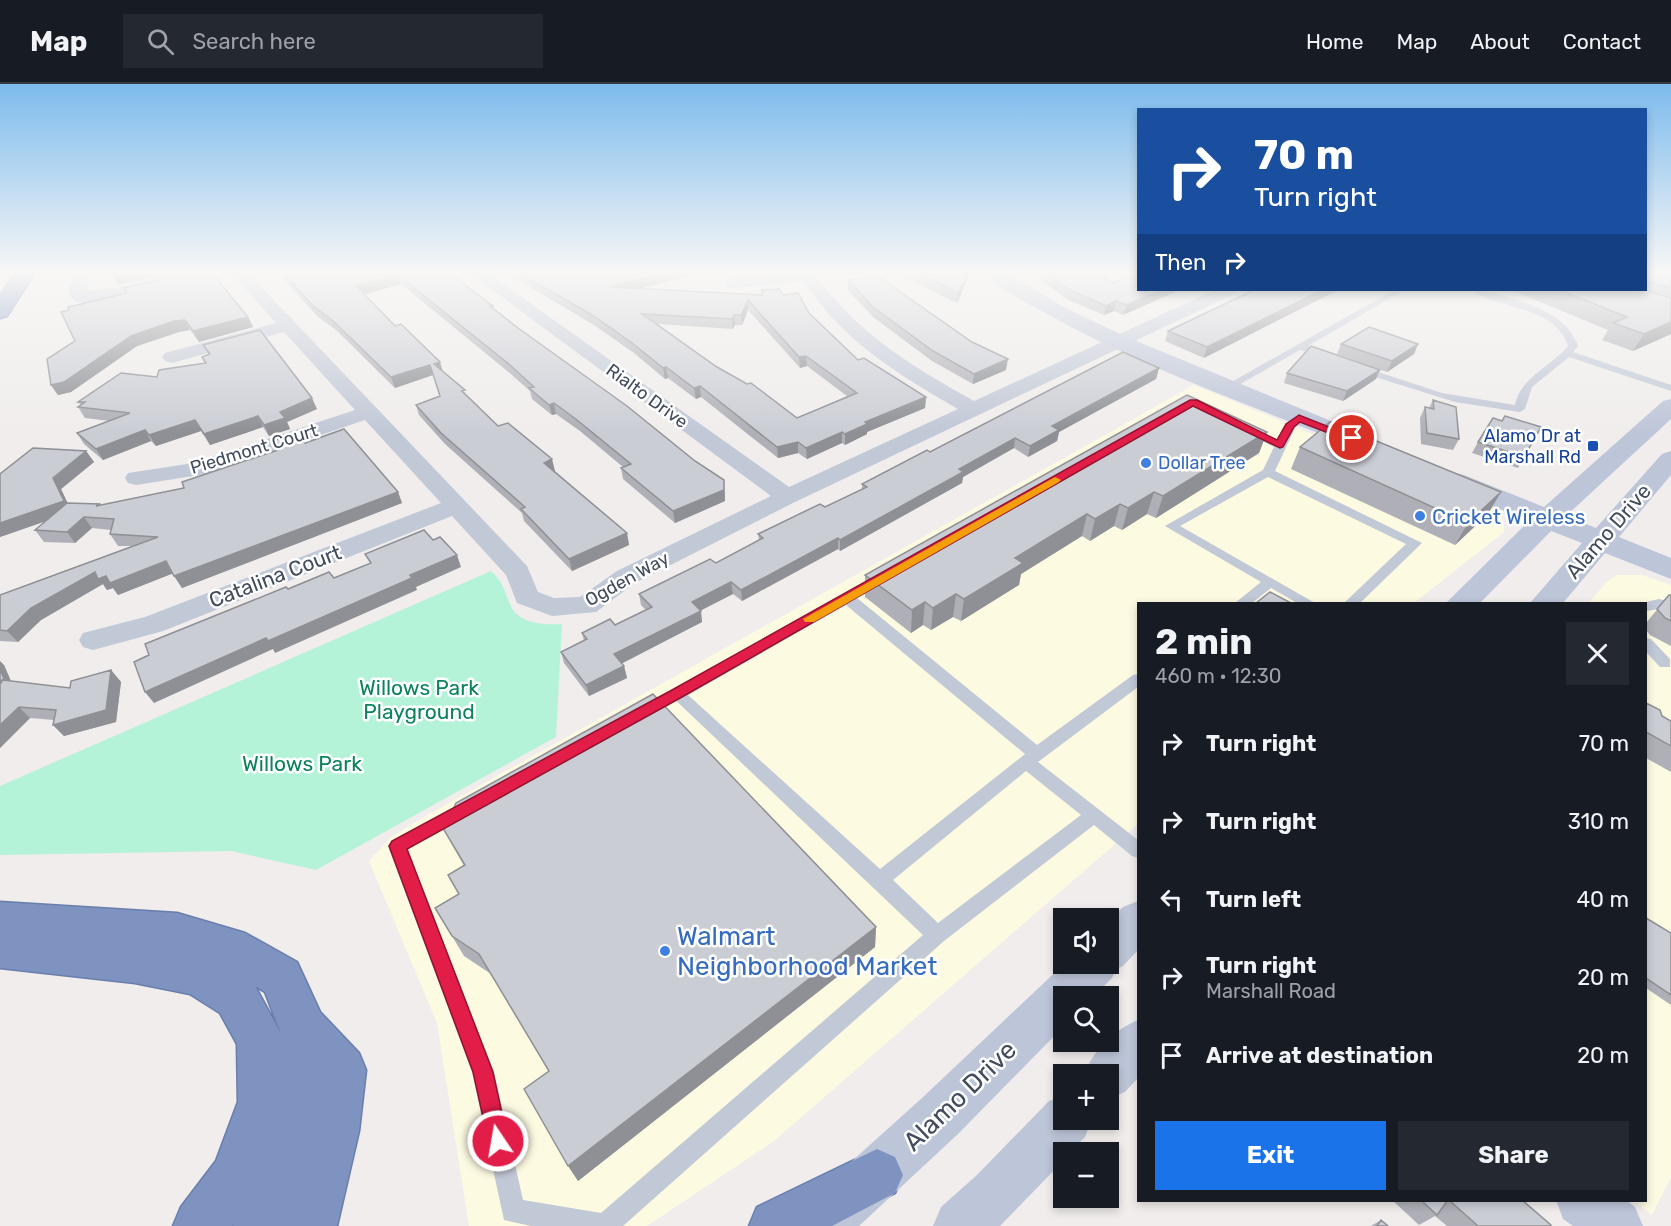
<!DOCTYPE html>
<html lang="en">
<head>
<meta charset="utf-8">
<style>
  body { margin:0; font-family:Rubik,sans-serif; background:#242831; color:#f1f3f6; height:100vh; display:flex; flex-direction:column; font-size:22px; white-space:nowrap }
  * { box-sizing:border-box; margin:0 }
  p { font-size:20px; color:#9ea1a6 }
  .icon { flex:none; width:33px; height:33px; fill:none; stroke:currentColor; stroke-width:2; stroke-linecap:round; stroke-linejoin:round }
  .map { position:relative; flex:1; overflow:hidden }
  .drawer { position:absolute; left:1137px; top:518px; width:510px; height:600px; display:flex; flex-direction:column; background:#171b24; border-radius:0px; box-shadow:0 3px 9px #0003 }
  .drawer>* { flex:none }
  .guide { position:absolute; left:1137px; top:24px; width:510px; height:183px; border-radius:0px; box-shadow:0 3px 9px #0003; background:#1a4fa0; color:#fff; overflow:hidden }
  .tools { position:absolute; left:1053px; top:824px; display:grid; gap:12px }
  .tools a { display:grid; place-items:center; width:66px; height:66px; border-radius:0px; background:#171b24; box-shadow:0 3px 9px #0003; font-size:30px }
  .pin { position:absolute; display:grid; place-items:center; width:51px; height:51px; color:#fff; margin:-26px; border:3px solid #fff; border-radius:50%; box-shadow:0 2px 6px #0007 }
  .me { position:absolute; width:66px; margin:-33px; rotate:348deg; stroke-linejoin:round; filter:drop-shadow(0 0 4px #0008) }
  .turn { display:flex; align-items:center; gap:21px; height:126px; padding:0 18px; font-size:27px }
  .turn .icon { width:78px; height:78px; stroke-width:2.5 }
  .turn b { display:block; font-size:42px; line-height:51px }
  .then { display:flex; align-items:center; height:57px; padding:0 18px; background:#0003; gap:12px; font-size:22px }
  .round { display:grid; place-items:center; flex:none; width:63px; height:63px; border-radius:0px; background:#242831 }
  .summary { display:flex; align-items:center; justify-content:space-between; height:102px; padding:0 18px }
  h1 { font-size:36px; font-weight:700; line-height:45px }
  .primary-button { display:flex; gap:12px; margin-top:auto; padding:12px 18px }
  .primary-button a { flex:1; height:69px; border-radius:0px; background:#1a73e8; color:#fff; font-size:24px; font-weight:700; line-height:69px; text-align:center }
  .primary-button a+a { background:#242831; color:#f1f3f6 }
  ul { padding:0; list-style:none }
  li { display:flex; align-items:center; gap:18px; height:78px; padding:0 18px }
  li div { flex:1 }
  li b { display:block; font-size:22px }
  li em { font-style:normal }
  header { display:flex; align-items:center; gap:36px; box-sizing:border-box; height:84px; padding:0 30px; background:#171b24; border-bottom:2px solid #363941 }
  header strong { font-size:28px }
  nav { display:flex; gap:33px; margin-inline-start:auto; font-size:21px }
  .search { width:420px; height:54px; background:#242831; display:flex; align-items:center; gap:15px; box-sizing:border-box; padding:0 21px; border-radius:0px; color:#9ea1a6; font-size:22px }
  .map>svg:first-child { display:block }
</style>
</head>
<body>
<header>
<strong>Map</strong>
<div class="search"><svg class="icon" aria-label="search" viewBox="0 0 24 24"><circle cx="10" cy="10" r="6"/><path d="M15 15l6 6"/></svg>Search here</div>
<nav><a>Home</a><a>Map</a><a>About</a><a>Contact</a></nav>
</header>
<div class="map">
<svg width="1671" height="1142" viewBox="0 0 1671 1142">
  <rect width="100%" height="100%" fill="#f0edec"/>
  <path fill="#fdfae2" d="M1194,301l297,123 13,12v12l-90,71h-276v221l-364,317 -127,85h-178l-32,-203 -68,-162 21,-23 27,-17z
    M1618,491h24l29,10v592l-19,38 -19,-15h13v-597h-58l21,-23z"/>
  <path fill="#b5f3d8" d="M491,487c12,11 13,19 19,33 7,20 34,21 52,20l-6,113 -240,133 -85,-19 -231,4v-69z"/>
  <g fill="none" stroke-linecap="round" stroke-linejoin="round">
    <defs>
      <path id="highway" d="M15,190h19l-27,42 -7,2v-22z
        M0,818l177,11 68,20 52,29 23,50 39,41 7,17 -7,61 -22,95h-104l1,-2 -2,2h-59l8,-19 35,-46 22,-59 -1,-58 -17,-31 -30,-19 -55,-11 -135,-15zM255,902l10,6 16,42z
        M877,1065l18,8 8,18 -8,18 -63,33h-83l8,-19z"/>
    </defs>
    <use href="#highway" stroke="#6a7ead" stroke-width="3"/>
    <path fill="#c1c8d6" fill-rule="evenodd" d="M1394,206h10l-96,56 22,8v4l-30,-8 -72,41 -9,-2z
      M1471,206h11c33,10 84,19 96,56l-5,6 98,33v6l-102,-34 -37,30 -7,22 -5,3 -65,-10 -99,-31v-4l4,-1 82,27 73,12c6,-29 36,-38 53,-59 -13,-41 -70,-36 -97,-56z
      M1299,331l6,3 -10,10 -20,43 147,72 -62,60h-16l62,-59 -138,-67 -88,49 135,77h-18l-26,-15 -19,15h-17l26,-21 -96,-56 98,-56 11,-23 -32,-16v-4h8l28,13 8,-16z
      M882,490l5,1 2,3 -2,3 -30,17 180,147 96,-70 5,-1v13l-100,75 100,78v18l-6,-2 -38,-31 -150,116 -321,285h-92l-27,-6 -32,-148 -84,-226 3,-5 69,-37 6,-2 6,2 3,5 -3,5 -65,35 87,223 29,128 78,13 322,-278 -254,-241 2,-4zM846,521l179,149 -145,115 -192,-174zM1026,687l55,44 -143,108 -45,-43z
      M1659,515l12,3v10l-12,-3 -13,2v-8h-5z
      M1646,554l5,1 19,20v8h-10l-14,-15z"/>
    <path fill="#c1c8d6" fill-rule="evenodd" d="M179,190h28l-2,4 -94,21 -9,-5 3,-4z
      M232,190h17l278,292 11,26 16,6 26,-1 37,-26 154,-75 -300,-222h18l300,213 169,-78c-59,-34 -117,-69 -154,-128l-70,7 -6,-1 -2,-4 2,-4 53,-5h34c40,58 98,93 159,127l241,-111h22l-3,4 -439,208 -160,81 -39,29 -44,4 -35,-13 -11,-28 -54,-59 -289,115 -70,19 -10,-3 -4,-7 4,-7 62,-16 296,-114 -76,-83 -159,54 -70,11 -8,-2 -3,-5 3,-5 66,-10 161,-53 -71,-78 -112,31 -7,-2 -3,-4 3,-4 111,-30z"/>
    <path fill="#bdc5d8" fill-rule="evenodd" d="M74,190h18l-5,12 2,5 22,-3 7,2 3,4 -3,4c-22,6 -64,13 -44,-24z
      M988,190h22l55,34 64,30 246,101 4,5 -4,5 -9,3 -9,-3c-106,-44 -217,-82 -317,-139 -16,-9 -41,-20 -52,-36z
      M1671,315v20l-105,97 30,12 66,-74 9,-3v24l-52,62 52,21v21l-66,-26 -42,50h-33l52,-60 -31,-12 -71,72h-34l83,-82 -83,-34 -4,-6 4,-6 9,-2 9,2 80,32 119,-106z
      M1138,817v49l-15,16 -7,3 -4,9 -18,18h-30v30l-106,108 -99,92h-66l8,-19 121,-109 143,-135h43v-42l15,-14z
      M1138,936v58l-13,14 -17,7v-25h-24c10,-24 30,-44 54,-54z
      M1064,1012v23h28l-7,18 -15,15h-6v8l-64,66h-67l8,-19 36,-32 72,-74z
      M1556,1116h70l9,7 8,19h-70l-10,-7z"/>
    <use href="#highway" fill="#7f93c1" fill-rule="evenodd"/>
  </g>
  <path fill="#afb0b7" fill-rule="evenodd" d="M279,190h171l275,217v10l-50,22 -52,-44 -2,-11 2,-1 -43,-36 -24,-17 -4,1 -20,-16 -2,-8 -18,-16 -111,-91 -37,10 134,132 57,45 72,62 2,12 -57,26 -48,-50 -2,-8 -77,-69 -26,-29 -3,-10 24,-9 -7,-21 -38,13 -59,-58 -19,-14z
    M510,190h187l-56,14 121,7h21l26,18 49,47 68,37 -1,11 -58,24v2l-22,11 -3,-2 -35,16 -9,-6 -20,5 -77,-61 -5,2 -28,-21 -3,1 -31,-26 -40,-28 -69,-41zM748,226l52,58 7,-2 40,30 -50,22 -80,-51 -59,-43 75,5 2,-4h7z
    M899,190h69v4l-11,25z
    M1033,190h67l13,9 21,-9 -11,41 -9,-4 -10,4 -36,-15z
    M1646,190h25v60l-38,17 -31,-11 6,-10 -97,-40h135z
    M848,196l158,90 -33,14 -41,-23 -59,-44 -25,-27z
    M123,204l125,29 5,10 -54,15 -9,-12 -11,2 -42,14 -66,46 -13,3 -7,-10 24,-44 51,-48z
    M1254,206l-50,68 -39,-17 3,-10z
    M1341,260h77l-4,10 -27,18 -50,-18z
    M203,261l114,64 -30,13 3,7 -21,7 -6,-9 -53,18 -9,-14 -45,15 -5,-5 -48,19 -19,-16 -7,-11 33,-12 -25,-3 -7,-11 3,-2 -3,-3 127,-39 -3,-6 7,-2z
    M1159,284l-3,11 -97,53 -2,9 -29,16 -14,-9 -51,29 -1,6 -122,68 -2,-2 -96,52 -9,-7 -33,16 2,12 -80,41 2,3 3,12 -38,18 -25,-33 -3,-11 23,-11 -2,-8 33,-8 31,-15 -5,-5 -2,-11 77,-31 43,-23 -1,-6 67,-27 37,-17v-6l68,-32z
    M1287,289l89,6 -33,22 -59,-18z
    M1433,316l26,39 -6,11 -32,-6 -1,-26 5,-11 4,1z
    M1502,337l22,36 -6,11 -46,-15 6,-11z
    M1267,348l-8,21 -103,65 -9,-4 -25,16 -8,-4 -24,15 -8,-5 -61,38 -2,11 -58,36 -8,-4 -22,13 -8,-5 -12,8 -46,-36v-22z
    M275,356l30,3 93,49 4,11 -220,85 -9,-15 -55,22 -5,-7 -6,2 -4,-6 -62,36 -23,22 -18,-1v-46l132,-49h-14l-8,-12 1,-4 -19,-2 -17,15 -31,-1 -9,-12 11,-9 -46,16 86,-86 8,11 -33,27 6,14 33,3 84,-18 95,-38z
    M1300,363l188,67 -33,31 -164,-76z
    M1669,511h2v51l-21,-11 -4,-5v-7z
    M4,581l7,16 59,7 41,-18 10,12 -5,40 -52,14 -11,-11 1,-5 -24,-2 -30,30z
    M1646,648l25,14v26l-25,-14z
    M444,746l432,97 -1,20 -297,234 -29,-110 -58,-97 -27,-18 -29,-48 24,-14 5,-28z
    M1646,834l25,15v72l-25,-17z
    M1392,1116h130l28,26h-103l-12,-10 -16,9z
    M1381,1136l7,6h-17z"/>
  <path fill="#8e9095" d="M121,190h49l-52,11 -5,-10z
    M660,190h37l-86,22 -1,-9z
    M967,190h1v4l-11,25 1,-10z
    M398,191l3,9 -41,12 -4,-10z
    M1161,206h19l-57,25 3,-10z
    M1322,206h16l-134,68 3,-11z
    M748,216v10l-6,15 -1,-10z
    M1116,217l-2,10 -10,4 2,-9z
    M734,231l1,10 -2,4 -1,-10z
    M248,233l5,10 -54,15 -6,-11z
    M185,236l5,10 -11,2 -42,14 -66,46 -13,3 -7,-10 80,-49 43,-15z
    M1671,238v12l-38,17 11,-17z
    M1418,260l-4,10 -27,18 5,-11z
    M806,272l1,10 -7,2 -1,-11z
    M1008,275l-2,11 -33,14 1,-10z
    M440,278l3,10 -9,-8z
    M430,281l3,10 -38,13 -4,-11z
    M666,283l2,11 -3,1 -2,-11z
    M1159,284l-3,11 -97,53 -2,9 -29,16 2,-11 22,-20z
    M1380,286l-4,9 -33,22 4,-10z
    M700,302l1,11 -5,2 -2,-11z
    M926,313l-1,11 -58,24v2l-22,11v-11l20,-12z
    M312,314l5,11 -30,13 3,7 -21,7 -5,-11 16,-13z
    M554,319l2,11 -4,1 -3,-10z
    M258,332l5,11 -53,18 -6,-11z
    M195,336l6,11 -45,15 -7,-11z
    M145,346l6,11 -48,19 -7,-11z
    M842,348v11l-35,16 -1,-11z
    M1267,348l-8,21 -103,65 7,-22z
    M1015,354l-1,10 -51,29 -1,6 -122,68v-11l119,-71z
    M798,358v11l-20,5 -1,-11z
    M86,367l8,11 -33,27 11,23 -72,25v-14z
    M552,375l3,12 -8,3 -3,-11z
    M724,396l1,21 -50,22 -2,-12z
    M398,408l4,11 -220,85 -8,-12z
    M1154,408l-7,22 -25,16 6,-22z
    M1501,408l-13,22 -33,31 13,-22z
    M1120,420l-6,22 -24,15 5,-22z
    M1087,430l-5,22 -61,38 -2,11 -58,36 3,-22 51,-41z
    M84,433l8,11 -17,15 -8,-11z
    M627,449l2,12 -57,26 -3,-12z
    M838,454v11l-96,52 -1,-11z
    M457,471l4,12 -45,20 1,3 -142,63 -2,-4 -119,54 -9,-11 121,-54z
    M166,477l8,12 -56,22 -5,-7 -6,2 -4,-6 -62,36 -23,22 -11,-11 24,-23 64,-36 11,4z
    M731,498l2,12 -39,20 -2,-12z
    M956,510l-3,23 -22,13 2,-22z
    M925,518l-2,23 -12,8 1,-23z
    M701,527l1,11 -85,44 -3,-12z
    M0,577l4,4 11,26 -15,7z
    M624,582l3,12 -38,18 -3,-11z
    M111,586l10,12 -5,40 -52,14 -11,-11z
    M19,623l11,11 -30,30v-23z
    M876,843l-1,20 -297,234 -10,-15z"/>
  <path fill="#cbcdd5" stroke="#8e9095" stroke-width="1.5" fill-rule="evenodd" d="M187,190h26l35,43 -55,14 -8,-11 -11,1 -43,15 -67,46 -13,3 -4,-26 28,-18 -14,-29 8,-2 -1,-3 59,-14 -4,-5z
    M284,190h166l43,32h-3l28,22 109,78 68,55 29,19v10l-51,21 -52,-43 10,-4 -54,-44 -23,-17 -5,2 -20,-17 5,-1 -24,-22 -112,-90 -42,11 39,40 6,-2 39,38 -6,2 31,26 -3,1 36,35 10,-3 44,36 -8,4 83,70 -58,26 -48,-50 4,-2 -84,-74 -25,-28 24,-9 -10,-31 -39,12 -59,-57 -19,-14z
    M521,190h139l-50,13 152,8v-5l17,-1 4,6 15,-2 11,20 49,47 6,-2 62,39 -61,25 2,2 -22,10 -3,-2 -36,16 -8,-6 -21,5 -77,-61 -6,2 -28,-21 -3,1 -31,-25 -40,-28zM748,216l51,57 7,-1 51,37 -60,25 -46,-35 -4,1 -30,-17 -75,-53 90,5 2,-4h7z
    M919,190h48l-9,19z
    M1047,190h53l13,9 21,-9h4v16h23l-35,15 -10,-4 -10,5 -36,-16z
    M1646,190h25v14l-25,-7z
    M879,193l93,65 36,17 -34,15 -41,-23 -60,-44 -25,-27z
    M1254,206h68l-115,57 -39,-16z
    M1560,206h84l27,8v24l-27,12 -31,-11 14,-6z
    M1369,243l49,17 -26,17 -51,-17z
    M260,246l52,68 -32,14 5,6 -21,7 -6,-9 -54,18 -9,-14 -46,15 -4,-5 -49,19 -19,-16 53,-20 -52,-6 7,-5h-7l43,-29 36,4 2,-7 47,-7 -4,-6 8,-3 -7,-9z
    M1311,262l69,24 -33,21 -60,-18z
    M1123,268l36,16 -107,58 7,4 -29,16 -15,-8 -56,31 4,3 -123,68 -2,-2 -97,52 -10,-8 -39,20 9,9 -87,43 10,12 -38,19 -25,-33 26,-13 -5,-6 28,-14 5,6 37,-18 -13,-13 71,-35 6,4 47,-25 -5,-4 62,-30 5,3 42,-20 -5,-3 65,-34 3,2z
    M1187,311l80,37 -104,64 -9,-4 -26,16 -8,-4 -25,15 -8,-5 -72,44 8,5 -59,36 -8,-5 -23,14 -8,-6 -13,8 -47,-35z
    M1433,316l23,7 3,32 -32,-6 -2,-26 9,2z
    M1505,332l36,11 -17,30 -46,-15 15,-24 9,3z
    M1330,338l171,70 -33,31 -168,-76z
    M344,345l54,63 -224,84 -8,-15 -56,22 -4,-7 -8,3 -3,-7 -64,36 -24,23 -7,-1v-35l158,-58 -48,-3 4,-15 -30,-2 -17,15 -32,-2 32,-27 32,1 -3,2 88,-18 -2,-6 99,-33 -6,-9 22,-7 8,10z
    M33,364l53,3 -33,27 11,23 -64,22v-49z
    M424,446l9,10 7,-3 17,18 -47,20 2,3 -144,63 -2,-3 -121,54 -11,-30 15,-7 -4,-11 141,-57 2,2 41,-17 5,6 37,-15 -6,-9z
    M1270,508l21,11h-35z
    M1669,511h2v26l-6,-3 -8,-9z
    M0,585l4,10 -4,2z
    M111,586l-5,40 -53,15 3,-15 -37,-3 -19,18v-41l3,-4 67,8 1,-7z
    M653,610l223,233 -308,239 -44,-77 25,-18 -70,-117 -27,-18 -17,-28 24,-14 -11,-19 17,-10 -21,-35 12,-27z
    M1646,619l14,7 2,6 9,5v25l-25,-14z
    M1646,834l25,15v62l-25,-17z
    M1421,1116h27l-11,15z
    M1449,1116h73l29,25 -1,1h-72z
    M1381,1136l7,6h-11z"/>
  <linearGradient id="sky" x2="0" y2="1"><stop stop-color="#7dbbed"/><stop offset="0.54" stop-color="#f8f7f6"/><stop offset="1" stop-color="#f8f7f6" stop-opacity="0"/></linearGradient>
  <rect width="1671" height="349" fill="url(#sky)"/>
  <path fill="#e11d48" stroke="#92132f" stroke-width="1.5" d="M1190,316h7l80,40 9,-16 13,-9 58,23 -8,3 -49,-19 -6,5 -11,20 -3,1 -87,-42 -511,291 -275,152 86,223 15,69 -3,8 -7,3 -8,-3 -17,-77 -84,-226 3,-5 280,-151z"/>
  <path fill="#f59e0b" d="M1055,393l6,3 -2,2 -245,140h-9l-2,-3z"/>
  <rect fill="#1a4fb4" stroke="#fff" stroke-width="2" x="1587" y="356" width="12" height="12" rx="3"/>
  <g fill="#3f7fe0" stroke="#fff" stroke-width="2">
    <circle cx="1146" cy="379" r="6"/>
    <circle cx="1420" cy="432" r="6"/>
    <circle cx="665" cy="867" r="6"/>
  </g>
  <g text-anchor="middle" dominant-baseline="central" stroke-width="5" stroke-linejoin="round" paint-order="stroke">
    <g font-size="18" fill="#434c5c" stroke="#fff">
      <text transform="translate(647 312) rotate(36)">Rialto Drive</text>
      <text transform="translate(254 365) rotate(-17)">Piedmont Court</text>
      <text transform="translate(627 495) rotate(-29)">Ogden Way</text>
    </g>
    <g font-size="18" fill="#164399" stroke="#fff" text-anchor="end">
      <text x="1581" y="352">Alamo Dr at<tspan x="1581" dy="21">Marshall Rd</tspan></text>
    </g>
    <g font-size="18" fill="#366cbe" stroke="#fff" text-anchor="start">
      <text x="1158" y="379">Dollar Tree</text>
    </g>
    <g font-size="21" fill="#366cbe" stroke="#fff" text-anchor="start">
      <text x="1432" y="432">Cricket Wireless</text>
    </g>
    <g font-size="21" fill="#434c5c" stroke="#fff">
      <text transform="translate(1608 447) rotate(-49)">Alamo Drive</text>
      <text transform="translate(275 492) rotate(-21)">Catalina Court</text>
    </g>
    <g font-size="21" fill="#0d835d" stroke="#fff">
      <text x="419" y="603">Willows Park<tspan x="419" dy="24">Playground</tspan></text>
      <text x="302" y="679">Willows Park</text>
    </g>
    <g font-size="26" fill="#366cbe" stroke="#fff" text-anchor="start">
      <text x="677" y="852">Walmart<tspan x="677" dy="30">Neighborhood Market</tspan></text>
    </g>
    <g font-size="26" fill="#434c5c" stroke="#fff">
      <text transform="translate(960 1012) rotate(-44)">Alamo Drive</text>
    </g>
  </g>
</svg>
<div class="tools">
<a><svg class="icon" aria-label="sound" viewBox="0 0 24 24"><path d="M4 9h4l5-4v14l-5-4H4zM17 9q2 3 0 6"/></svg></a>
<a><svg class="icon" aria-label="search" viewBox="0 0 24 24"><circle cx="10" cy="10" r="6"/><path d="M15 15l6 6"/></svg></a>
<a>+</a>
<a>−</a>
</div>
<div class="pin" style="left:1352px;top:354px;background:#d93025"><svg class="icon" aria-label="arrive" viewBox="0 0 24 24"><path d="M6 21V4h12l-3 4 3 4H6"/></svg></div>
<svg class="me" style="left:498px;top:1057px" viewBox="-20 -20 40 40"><circle r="17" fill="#e11d48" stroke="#fff" stroke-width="3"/><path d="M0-11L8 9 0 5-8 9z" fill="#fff"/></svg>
<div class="guide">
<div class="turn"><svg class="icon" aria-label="right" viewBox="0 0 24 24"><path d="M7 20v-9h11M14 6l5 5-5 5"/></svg><div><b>70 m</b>Turn right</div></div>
<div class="then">Then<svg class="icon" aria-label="right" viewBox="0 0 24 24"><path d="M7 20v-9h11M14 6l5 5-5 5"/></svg></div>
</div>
<section class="drawer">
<div class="summary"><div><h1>2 min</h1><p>460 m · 12:30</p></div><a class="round"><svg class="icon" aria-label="close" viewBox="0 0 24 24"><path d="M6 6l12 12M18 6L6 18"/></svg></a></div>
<ul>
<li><svg class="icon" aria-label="right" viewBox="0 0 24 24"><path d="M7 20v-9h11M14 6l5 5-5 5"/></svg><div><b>Turn right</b></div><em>70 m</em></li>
<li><svg class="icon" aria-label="right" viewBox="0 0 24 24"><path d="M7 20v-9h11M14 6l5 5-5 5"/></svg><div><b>Turn right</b></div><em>310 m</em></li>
<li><svg class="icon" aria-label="left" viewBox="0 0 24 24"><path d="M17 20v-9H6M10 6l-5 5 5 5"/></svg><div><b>Turn left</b></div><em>40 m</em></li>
<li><svg class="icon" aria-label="right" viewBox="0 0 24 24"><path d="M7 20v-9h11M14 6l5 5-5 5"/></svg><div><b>Turn right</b><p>Marshall Road</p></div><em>20 m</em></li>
<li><svg class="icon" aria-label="arrive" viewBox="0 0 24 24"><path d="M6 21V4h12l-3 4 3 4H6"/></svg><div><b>Arrive at destination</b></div><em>20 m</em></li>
</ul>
<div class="primary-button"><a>Exit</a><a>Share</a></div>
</section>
</div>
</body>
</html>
